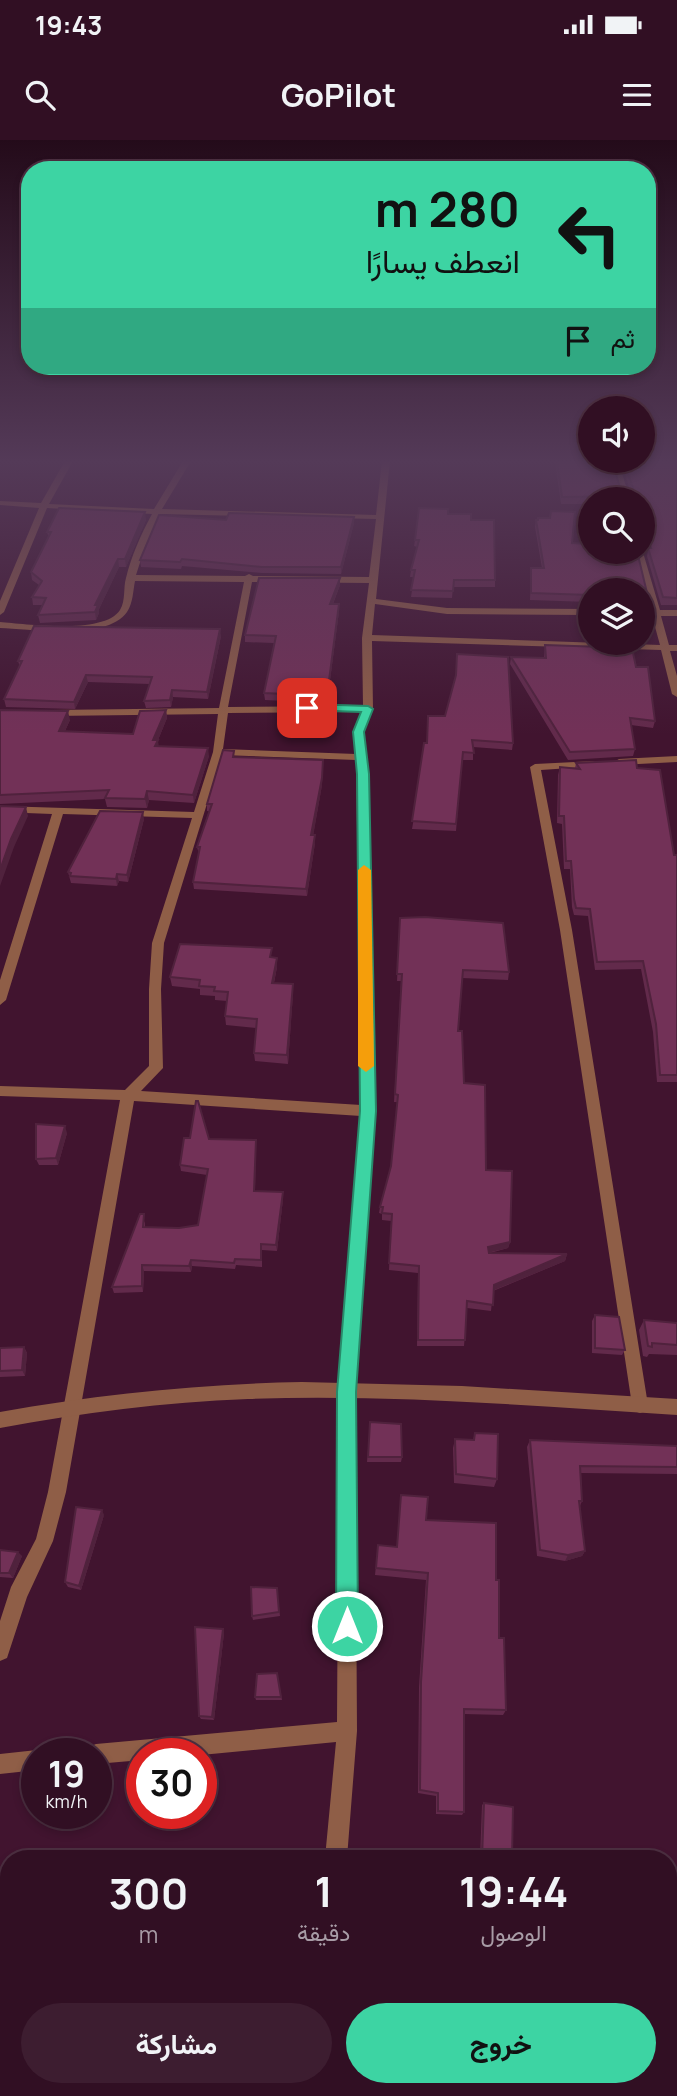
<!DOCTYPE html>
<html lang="ar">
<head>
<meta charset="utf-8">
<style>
  body { margin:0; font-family:Manrope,Vazirmatn,sans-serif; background:#3d1d30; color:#f1f3f6; direction:rtl; height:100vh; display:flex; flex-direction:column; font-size:26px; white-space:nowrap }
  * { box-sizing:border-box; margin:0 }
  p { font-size:23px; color:#a89ca6 }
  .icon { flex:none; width:38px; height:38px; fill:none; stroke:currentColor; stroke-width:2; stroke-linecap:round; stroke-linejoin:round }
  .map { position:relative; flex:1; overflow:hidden; direction:ltr }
  .sheet { position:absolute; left:0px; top:1710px; width:677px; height:247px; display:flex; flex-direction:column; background:#310f23; border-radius:28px 28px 0 0; box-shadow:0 4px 10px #0003,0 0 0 2px #4c2f41; direction:rtl }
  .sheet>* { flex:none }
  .hud { position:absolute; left:21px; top:21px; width:635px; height:214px; border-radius:28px; box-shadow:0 4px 10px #0003,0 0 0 2px #4c2f41; direction:rtl; background:#3dd4a3; color:#111; overflow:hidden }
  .buttons { position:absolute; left:578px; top:256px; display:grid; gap:14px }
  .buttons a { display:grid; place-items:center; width:77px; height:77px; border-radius:50%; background:#310f23; box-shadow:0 4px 10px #0003,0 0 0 2px #4c2f41; font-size:35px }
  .speed { position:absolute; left:21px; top:1598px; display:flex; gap:14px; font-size:35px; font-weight:700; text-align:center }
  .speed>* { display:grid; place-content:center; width:91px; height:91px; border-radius:50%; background:#310f23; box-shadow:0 4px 10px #0003,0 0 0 2px #4c2f41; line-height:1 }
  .speed small { font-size:18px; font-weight:400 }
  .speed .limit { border:10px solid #d22; background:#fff; color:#111 }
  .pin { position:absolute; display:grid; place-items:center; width:60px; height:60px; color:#fff; margin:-30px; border-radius:14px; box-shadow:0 4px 10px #0006 }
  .me { position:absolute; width:77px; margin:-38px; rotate:0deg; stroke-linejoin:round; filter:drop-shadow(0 0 5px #0008) }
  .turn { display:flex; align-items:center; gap:24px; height:147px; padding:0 21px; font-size:32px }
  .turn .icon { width:91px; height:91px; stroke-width:2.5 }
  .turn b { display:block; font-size:49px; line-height:60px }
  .then { display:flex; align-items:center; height:66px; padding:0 21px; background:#0003; gap:14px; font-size:26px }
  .eta { display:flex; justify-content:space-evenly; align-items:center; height:119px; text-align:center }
  .eta b { font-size:42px; font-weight:700; line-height:49px }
  .cta { display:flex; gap:14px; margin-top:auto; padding:14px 21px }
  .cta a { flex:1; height:80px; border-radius:42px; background:#3dd4a3; color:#111; font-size:28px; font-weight:700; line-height:80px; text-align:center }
  .cta a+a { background:#3d1d30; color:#f1f3f6 }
  .status { display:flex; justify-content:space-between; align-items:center; height:49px; padding:0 35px; background:#310f23; direction:ltr }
  .status svg { height:19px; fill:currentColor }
  header { display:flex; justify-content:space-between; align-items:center; height:91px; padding:0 21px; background:#310f23; font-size:32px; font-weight:700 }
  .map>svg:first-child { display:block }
</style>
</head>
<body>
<div class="status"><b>19:43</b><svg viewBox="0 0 49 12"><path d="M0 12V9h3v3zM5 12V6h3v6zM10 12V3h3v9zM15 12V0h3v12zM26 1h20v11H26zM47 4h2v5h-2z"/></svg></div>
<header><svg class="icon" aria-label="menu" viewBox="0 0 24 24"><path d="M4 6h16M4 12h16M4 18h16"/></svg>GoPilot<svg class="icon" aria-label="search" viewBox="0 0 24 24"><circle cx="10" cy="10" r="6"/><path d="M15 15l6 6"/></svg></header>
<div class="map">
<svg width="677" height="1956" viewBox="0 0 677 1956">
  <rect width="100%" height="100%" fill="#41142f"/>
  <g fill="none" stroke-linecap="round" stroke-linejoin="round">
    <path fill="#8f5e47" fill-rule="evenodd" d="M65,321h8l-24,43 105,5 29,-48h8l-29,48 214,6 6,-54h8l-14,138 71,9 143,1v6l-143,-1 -72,-10 -3,31 288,10 -8,-29h-10v-6h9l-15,-59h6v-2l18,61h17v6h-16l8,29h8v6h-7l7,25v21l-5,-3 -11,-44 -289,-9 1,68 -9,22 4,43 7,337 -20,281 2,339 -10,127h-22l11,-116 -135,13 -59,-1v6l-46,4v-10h-10l3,-7 7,-3 241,-22 2,-330 22,-276 -227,-15 -68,391 -13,49 -26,56 -20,61 -7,3v-40l11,-34 25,-48 12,-47 72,-392 -120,-4v-10l125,4 24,-24v-77l3,-46 40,-125 -129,-4 -57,186 -6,5v-25l52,-166 -52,-2v-6l194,6 19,-60 5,-38 -167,2 -5,-3 5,-3 168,-2 25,-126 -109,-1c-2,10 -2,22 -8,31 -20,29 -96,17 -127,16v-6c26,2 104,13 120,-12 6,-10 3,-22 6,-32 5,-21 15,-44 26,-64l-105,-6 -43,104 -4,3v-14l39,-93 -39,-3v-4l41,2zM160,374l216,5 -7,58 -116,-1 -4,-2 -4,2 -109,-1 9,-28zM252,442l117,1 -7,55 1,68 -135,1zM362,572l-8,19 2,23 -133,-5 5,-36zM222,615l134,5 5,345 -220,-14 22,-23 -2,-79 3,-46z
      M603,321l74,1v4l-58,-2 11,35h-8l-10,-36z
      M677,616v6l-58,3 -5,-3 5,-3z
      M595,621l5,3 -1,2 -58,4 31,160 76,475 -2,6 -6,2 -6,-2 -2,-6 -72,-475 -30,-163 5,-3z
      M37,1610l8,4h-8v16l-37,4v-20z
      M9,1927v21h7l-16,4v-24z
      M190,1948h24l-1,8h-24z
      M310,1948h24v8h-24z"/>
    <path fill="#8f5e47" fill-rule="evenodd" d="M302,1242l160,4 215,13v16c-143,-9 -286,-21 -429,-16 -84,3 -166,14 -248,29v-16c100,-18 200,-28 302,-30z"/>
  </g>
  <path fill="#622a4b" d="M555,321h57l10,33h9l-8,-27 1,-6h53v144h-16l-14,-49 1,-4 -6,-14v-39h-52v5h-29z
    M551,371l24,1 -3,31 17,1 1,7h47l11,46 -1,7h-5v-14h-52v12l-60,-2 1,-32h11l-7,-41 1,-7h1l1,-2h12z
    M448,374l23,6 24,60v7h-42l-1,11 -41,-1 3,-20h-4l1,-7 6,-23 -3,-1 1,-6z
    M146,380l-20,47h-7l-20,42v4l-3,7 -56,3 -2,-8 4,-10h-9l-1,-8 7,-12 -7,-5 -1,-8 18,-34 -2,-6z
    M226,380l128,3 -13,51 -79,-1 -80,-7 -1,3 -40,-2 -1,-7z
    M340,445l-7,19 6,7 -12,92 -62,-3 -1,-7 10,-50 -29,-1v-7z
    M221,496l-13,63 -35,-2 -2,10 -25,1 -2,-7 6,-17 -62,-2 -13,27 -69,-2 -2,-8 16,-32 -2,-6z
    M545,505l91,22 19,54 -2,7 -22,-3 4,24 -2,7 -65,4 -58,-96 1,-7 33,1z
    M0,570l70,10 -5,11 68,3 33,-24 1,8 -9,22v6l51,10 -15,47 -45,-3 -2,8 -40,-1 -2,-8 -105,5z
    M428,576l85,27 -1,7 -39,-3v13h-11l-6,71 -44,-2 15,-86z
    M234,617l89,3 -1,25 -9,50 2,8 -8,53 -113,-7 -1,-7 6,-28 -2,-7 12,-36h-2v-7z
    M576,623l61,5 37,87h3v227h-20l-4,-50 -12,-63 -46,1 -7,-54 -14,-1 -2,-8 -2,-38h-6l-2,-45 -5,-1 1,-48 2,-8 15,1z
    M144,679l-16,63 -9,-1 -2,5 -46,-3 -3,-11z
    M400,778l109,54 -1,8 -46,-2 -4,53 6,52 22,87 24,72 -2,6 -18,5 77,1 -2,7 -72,30 -2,20 -24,-3 -3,38h-47l1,-73 -29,-3 2,-49 -9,-1v-6l-3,-1 1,-6 11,-41 7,-64h-4l7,-121h-4z
    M273,818l4,9 -3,16 19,1v9l-5,71 -33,-3 -1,-8 3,-25 -31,-3 -1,-9 2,-15 -12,-1v-4l-15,-1v-6l-28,-3 -2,-9z
    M67,993l-9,32h-19l-3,-6z
    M209,999l47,8 -1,44 28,8 -6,52 -15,-1v17l-26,-2 -1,4 -43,-3 -1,6 -47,-1 -1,21 -29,1 -2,-6 33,-66v6l34,1 19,-3 9,-50 -26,-4 -1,-6z
    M595,1175l30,35 -3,5 -30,-2v-32z
    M644,1180l33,3v32l-28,-1 -2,3 -4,-1 -4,-26z
    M24,1207l3,6 -2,23 -25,1v-29z
    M370,1282l32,35 -1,5h-34z
    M475,1293l22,46 -3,8 -40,-4 -1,-35 2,-9 18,1z
    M530,1300l147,6v28l-96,-1 1,28 -2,5 5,45 -3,5 -17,5 -28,-5 -10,-109z
    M104,1375l-23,75 -13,-3 -3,-5z
    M426,1380l70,60 3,58 7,72 -3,5 -39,-1v98l-2,3 -26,-1v-18l-18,-3 1,-106 7,-107 -51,-5 3,-30 19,2z
    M0,1410l22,6 -9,22 -13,-1z
    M277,1448l3,28 -27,4 -1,-4z
    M223,1489l1,4 -10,87 -13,-1 -2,-3z
    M277,1533l5,27h-26l-1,-3z
    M484,1663l28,55h-32l2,-53z
    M479,1948h36l1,8h-38z"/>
  <path fill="#50223d" d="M145,372l1,8 -20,47 -1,-8z
    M354,377v6l-13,51v-7z
    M118,419l1,8 -20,42v4l-3,7 -1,-8v-7z
    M340,438v7l-10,26v-7z
    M339,464v7l-12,92v-7z
    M220,489l1,7 -13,63 -1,-7z
    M86,535l2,7 -13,27 -1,-7z
    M172,550l1,7 -2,10 -1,-7z
    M166,570l1,8 -9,22 1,8 -3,7 -3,-15z
    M68,571l2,9 -9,19 -2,-8z
    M208,608l1,8 -15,47 -1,-8z
    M322,638v7l-10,58 -1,-8z
    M147,651l2,9 -2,8 -2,-9z
    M26,667l2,9 -14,31 -14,39v-16l11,-31z
    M143,672l1,7 -16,63 -1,-7z
    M315,695v8l-8,53 -1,-7z
    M117,734l2,7 -2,5 -1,-7z
    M277,818v9l-5,25v-9z
    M293,844v9l-5,71 -1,-9z
    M65,986l2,7 -9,32 -2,-7z
    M283,1052v7l-6,52 -1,-6z
    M510,1102l-2,6 -21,5 1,-6z
    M567,1114l-2,7 -73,30 2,-6z
    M191,1120l1,6 -1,6 -2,-6z
    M142,1125l2,6 -1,21 -1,-6z
    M24,1207l3,6 -2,23 -3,-6z
    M102,1370l2,5 -23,75 -2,-4z
    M585,1411l-3,5 -17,5 3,-6z
    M18,1412l4,4 -9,22 -4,-5z
    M223,1489l1,4 -10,87 -2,-3z"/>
  <path fill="#723157" stroke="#50223d" stroke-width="2" d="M557,321h55l10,33h10l2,-3 -10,-30h53v137l-14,-1 -15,-49h3l-9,-23v-26h-10l-1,-3 -69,1z
    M59,368l86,4 -20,47h-7l-23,46h3l-3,7 -57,3 8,-17 -14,-1 10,-16 -11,-9 20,-40h-4z
    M419,368l29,1v5h23v6h23l1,60h-41l-1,11 -42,-1 4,-20h-4l8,-30h-4z
    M551,371l24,1 -3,31 17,1 1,7h47l11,46h-6v-7h-52v5l-59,-2v-25h13l-8,-48h2v-2h12z
    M229,373l125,4 -13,50h-79l-80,-8 -2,3 -40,-2 19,-45 67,5z
    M259,438h81l-10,26h9l-12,92 -63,-3 12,-57 -31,-1z
    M34,486l186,3 -13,63 -35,-2 -2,10 -26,1 8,-24 -66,-2 -12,27 -70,-3 18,-38h-4z
    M545,505l87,3 4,19h12l7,54 -25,-3 5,31 -65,3 -59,-95 35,1z
    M457,514l51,3 5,86 -41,-3 2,13 -11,-1 -7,72 -44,-3 12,-78h3l1,-27h17l11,-41z
    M0,570l68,1 -9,20 74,3 7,-23 26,-1 -13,30h5l-3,6 53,2 -15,47 -46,-4 -2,8 -40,-1 4,-8 -109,5z
    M223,610l11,1 -1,6 90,3 -1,18 -11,57h4l-9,54 -113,-7 7,-35h-3l15,-43h-5z
    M636,620l1,8 23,2 14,85h3v220h-17l-4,-51 -13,-63 -46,1 -7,-53 -14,-1 -2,-9 -3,-38h-5l-2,-45h-5l1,-49 20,2 -4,-6z
    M0,666l26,1 -15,32 -11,31z
    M100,671l43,1 -16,63 -10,-1 -1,5 -46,-3 1,-3 -3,-1z
    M425,777l78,6 6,49 -46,-2 -5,61h4l2,52 21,2 1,85 26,1 -2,71 -22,5 1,6 78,1 -73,31 -1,20 -26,-4 -2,39h-47l1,-74 -30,-3 3,-49 -10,-1 1,-6h-3l11,-41 7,-71 -3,-1 7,-120h-5l3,-56z
    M180,804l92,4 -2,9 7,1 -5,25 21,1 -6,71 -33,-2 3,-34 -32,-3 3,-24 -14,-1 1,-4 -16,-1 1,-6 -30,-3z
    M196,961h2l11,38 47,1 -2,51 29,1 -7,53 -15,-1v16l-26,-1 -1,4 -43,-3 -2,6 -47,-1v21l-30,1 28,-73h4l-1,13 36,1 19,-3 10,-56 -28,-4 4,-27h6z
    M36,984l29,2 -9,32 -20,1z
    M595,1175l24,2 6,33 -30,-2z
    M644,1180l33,3v22l-25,-2v4l-4,-1z
    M24,1207l-2,23 -22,1v-23z
    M370,1282l31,2 1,33h-34z
    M475,1293l23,1 -1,45 -41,-5 -1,-35 19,1z
    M530,1300l147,6v21l-97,-1 2,35h-3l6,50 -17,4 -28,-5z
    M401,1355l27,2 -2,23 70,3v57h3v58h5l2,72 -42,-1v103l-26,-1v-18l-18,-3 1,-108 7,-109 -52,-5 2,-23 19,2z
    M76,1367l26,3 -23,76 -14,-4z
    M0,1410l18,2 -9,21h-9z
    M251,1447l26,1 2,24 -27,4z
    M195,1487l28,2 -11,88 -13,-1z
    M277,1533l4,24h-26l2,-23z
    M484,1663l29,4 -1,51h-30z
    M483,1948h32l1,8h-33z"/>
  <linearGradient id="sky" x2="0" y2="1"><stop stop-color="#240b1a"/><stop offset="0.54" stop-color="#543a58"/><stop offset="1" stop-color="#543a58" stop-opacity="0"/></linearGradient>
  <rect width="677" height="595" fill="url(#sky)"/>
  <path fill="#3dd4a3" stroke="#288a6a" stroke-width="2" d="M307,564l61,2 5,3 -9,23 5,42 7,337 -20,281 2,234 -3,8 -8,3 -8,-3 -3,-8 1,-234 23,-281 -3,-337 -4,-42 8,-20 -58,-2v-5z"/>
  <path fill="#f59e0b" d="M364,725l7,5 3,196 -8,6 -8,-6v-196z"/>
</svg>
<div class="buttons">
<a><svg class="icon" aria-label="sound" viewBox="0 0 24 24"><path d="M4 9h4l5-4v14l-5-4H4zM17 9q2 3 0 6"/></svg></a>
<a><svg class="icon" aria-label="search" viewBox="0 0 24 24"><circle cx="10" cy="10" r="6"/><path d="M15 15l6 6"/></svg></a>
<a><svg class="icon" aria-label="layers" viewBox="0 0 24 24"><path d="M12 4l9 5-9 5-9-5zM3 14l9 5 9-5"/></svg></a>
</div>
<div class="speed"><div>19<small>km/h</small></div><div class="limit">30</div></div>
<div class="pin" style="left:307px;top:568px;background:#d93025"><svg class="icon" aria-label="arrive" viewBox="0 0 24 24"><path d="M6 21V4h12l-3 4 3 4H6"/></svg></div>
<svg class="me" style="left:347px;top:1486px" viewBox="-20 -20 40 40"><circle r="17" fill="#3dd4a3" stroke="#fff" stroke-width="3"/><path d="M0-11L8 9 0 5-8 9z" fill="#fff"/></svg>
<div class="hud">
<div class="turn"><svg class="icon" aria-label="left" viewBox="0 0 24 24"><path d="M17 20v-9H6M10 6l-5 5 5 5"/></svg><div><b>280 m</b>انعطف يسارًا</div></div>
<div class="then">ثم<svg class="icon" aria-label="arrive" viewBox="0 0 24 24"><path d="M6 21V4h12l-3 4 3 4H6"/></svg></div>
</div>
<section class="sheet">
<div class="eta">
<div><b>19:44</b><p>الوصول</p></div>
<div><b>1</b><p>دقيقة</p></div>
<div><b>300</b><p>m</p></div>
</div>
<div class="cta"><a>خروج</a><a>مشاركة</a></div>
</section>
</div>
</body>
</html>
